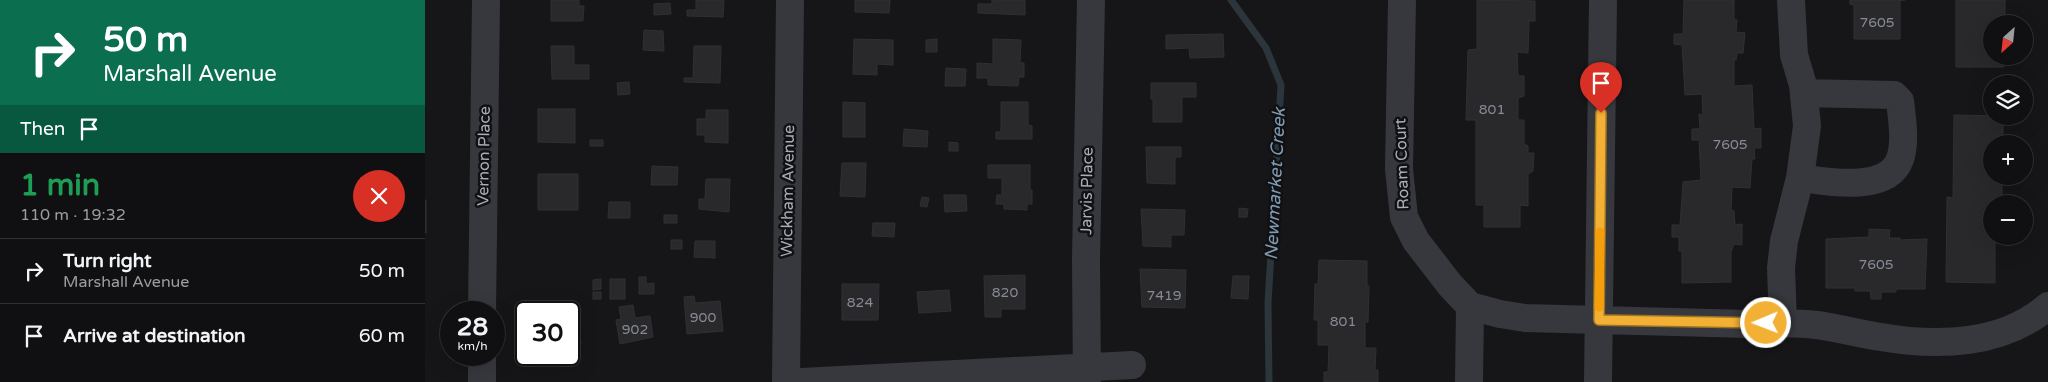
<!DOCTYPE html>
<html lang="en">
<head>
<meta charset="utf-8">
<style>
  body { margin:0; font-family:"Varela Round",sans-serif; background:#19191b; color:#f1f3f6; height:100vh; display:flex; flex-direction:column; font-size:19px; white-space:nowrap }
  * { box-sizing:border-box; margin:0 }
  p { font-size:16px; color:#9c9d9f }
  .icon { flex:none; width:28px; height:28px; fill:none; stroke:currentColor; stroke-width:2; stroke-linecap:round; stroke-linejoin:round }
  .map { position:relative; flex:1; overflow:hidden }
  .drawer { display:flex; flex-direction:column; background:#101012; width:425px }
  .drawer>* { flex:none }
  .top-card { background:#0b6e4f; color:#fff; overflow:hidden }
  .needle { width:32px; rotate:207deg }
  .tools { position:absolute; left:1558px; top:15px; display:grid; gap:10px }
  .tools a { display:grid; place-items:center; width:50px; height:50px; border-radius:50%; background:#101012; box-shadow:0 5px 20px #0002,0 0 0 1px #303032; font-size:25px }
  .speed { position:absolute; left:15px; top:301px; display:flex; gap:10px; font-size:25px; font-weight:700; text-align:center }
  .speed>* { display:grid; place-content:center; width:65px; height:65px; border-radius:50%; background:#101012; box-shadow:0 5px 20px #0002,0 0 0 1px #303032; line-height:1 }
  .speed small { font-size:12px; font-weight:400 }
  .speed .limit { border:2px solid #111; border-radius:8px; background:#fff; color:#111 }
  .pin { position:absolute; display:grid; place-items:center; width:42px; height:42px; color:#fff; margin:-51px -21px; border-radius:50% 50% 50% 0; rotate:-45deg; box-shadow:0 0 5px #0007 }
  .pin .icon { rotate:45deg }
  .me { position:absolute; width:55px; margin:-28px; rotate:269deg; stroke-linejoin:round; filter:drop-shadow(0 0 4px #0008) }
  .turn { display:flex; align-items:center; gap:18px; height:105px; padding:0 20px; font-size:22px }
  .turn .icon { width:65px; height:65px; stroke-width:2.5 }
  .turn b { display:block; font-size:35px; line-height:42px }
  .then { display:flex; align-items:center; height:48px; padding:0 20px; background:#0003; gap:10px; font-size:19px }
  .round { display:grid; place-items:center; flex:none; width:52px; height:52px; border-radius:26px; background:#19191b }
  .summary { display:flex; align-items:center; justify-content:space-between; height:85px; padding:0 20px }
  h1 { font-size:30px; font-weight:700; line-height:38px; color:#1e9e55 }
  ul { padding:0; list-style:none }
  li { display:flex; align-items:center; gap:15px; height:65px; padding:0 20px; border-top:1px solid #303032 }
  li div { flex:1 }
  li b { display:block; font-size:19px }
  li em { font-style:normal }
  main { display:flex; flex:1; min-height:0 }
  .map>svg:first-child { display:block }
</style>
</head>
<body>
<main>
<section class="drawer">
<div class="top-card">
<div class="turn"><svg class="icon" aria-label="right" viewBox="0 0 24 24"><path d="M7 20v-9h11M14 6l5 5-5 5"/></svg><div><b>50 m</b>Marshall Avenue</div></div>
<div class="then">Then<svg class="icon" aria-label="arrive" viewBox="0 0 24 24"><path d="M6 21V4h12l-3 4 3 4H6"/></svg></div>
</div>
<div class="summary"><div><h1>1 min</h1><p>110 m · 19:32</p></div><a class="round" style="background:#d93025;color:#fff"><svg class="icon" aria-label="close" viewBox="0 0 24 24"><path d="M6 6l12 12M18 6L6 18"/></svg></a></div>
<ul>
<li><svg class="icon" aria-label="right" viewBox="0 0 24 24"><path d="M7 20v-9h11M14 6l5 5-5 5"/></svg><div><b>Turn right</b><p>Marshall Avenue</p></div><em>50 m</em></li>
<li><svg class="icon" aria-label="arrive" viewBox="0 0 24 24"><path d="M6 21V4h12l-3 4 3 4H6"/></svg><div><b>Arrive at destination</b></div><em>60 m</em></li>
</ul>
</section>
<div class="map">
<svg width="1623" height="382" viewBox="0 0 1623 382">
  <rect width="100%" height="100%" fill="#161618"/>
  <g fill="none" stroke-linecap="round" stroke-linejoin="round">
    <path stroke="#2c353c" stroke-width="7" d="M806,0l35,48 15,37 -13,218 1,79"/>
  </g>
  <path fill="#29292c" stroke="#303034" d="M126,0h28v6h5l-1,15h-32z
    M271,0h28l-1,17 -36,-1v-6h9z
    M430,0h35l-1,13 -34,-1z
    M567,0h33v15l-47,-2v-9h14z
    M1052,0l58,1v20h-6l-1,32 -11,-1 1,24h6v20l-6,2v22h6v24l4,2v7h6l-1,18 -5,3v32l-8,-1v22h-36v-22h-8v-85h-10l2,-70 9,-1z
    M1259,0h50v20h3l-1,12 9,1 -2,20h-6l-1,7 -2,-1v27l18,-1 2,44 7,-1v20h-7l1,11h-3l-2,29 -18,-1 -1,23 3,1 1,14 7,-1v21l-8,-1 -3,8v30l-49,1v-32h-3v-14h-7v-12h8l3,-43 18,-2 -2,-40h-7v-11h8l-1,-15 4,1 -1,-21 -17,1 -3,-50 -8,-1v-10h9z
    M1425,0h55h-5v39h-46v-34l-4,-1z
    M1531,0h49v24h-14v32h13v11h-48z
    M245,3l1,11 -17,1v-11z
    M219,30l19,1 1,20 -21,-1z
    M798,34l1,23 -34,1 -1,-10 -23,1v-14z
    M429,39l39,1v25l-16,-1v11l-24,-1z
    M512,39v13h-11v-12z
    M568,39l28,1 -1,23h4v14h-5l-1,9 -30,-1v-7h-11v-15l16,1z
    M126,46h23v19h15v14h-37z
    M269,46h27l-1,37 -36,-1v-4h9z
    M521,68l20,1 -1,17h-20z
    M204,82l1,12 -12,1 -1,-12z
    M726,83h45v14h-14v25h-29v-23h-2z
    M418,102l22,1v34h-22z
    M576,102h27v23l4,1v13h-36v-7h5z
    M113,109h37v34l-37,-1z
    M281,110h22v33l-23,-1v-7h-8v-16h9z
    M1529,115l49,1v28h-12v32h11v24h-6v4h-5v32h4v47l-49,-1 1,-85 6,1z
    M479,129l24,2 -1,16 -24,-1z
    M165,140h13v6h-13z
    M524,142l9,1v8h-9z
    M721,147h35v10h-6v27l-28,-1z
    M417,163h24l-1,34 -25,-1z
    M563,165h42v25h2v14h-5v6l-23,-1v-5h-8l1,-9h5v-17h-14z
    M227,166l26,1 -1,18h-26z
    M113,174h40v36h-40z
    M281,179h24l-1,33 -30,-3v-10h6z
    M519,195h22l1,16 -22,1z
    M497,197l7,1 -2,9 -7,-1z
    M0,200h1v33h-1z
    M184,202h21v16h-22z
    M814,208l9,1 -1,8h-8z
    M716,209l44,1 -1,25h-13v12l-28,-1z
    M239,215h13v8h-13z
    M448,223h22l-1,14 -22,-1z
    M1444,229l21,1 -1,8h11v2l27,-1 -2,50h-29v3h-15v7h-10l-1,-8h-15v-3h-29v-49l43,-2z
    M246,240h11v9h-11z
    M270,241h20v17l-21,-1z
    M894,260l48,1v25h2l-1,36h-3v26h11l-1,22h3v12h-54v-10h4l1,-27h-11v-25h-4l1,-36h3z
    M715,269l46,1 -1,38 -43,-1z
    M600,275v34h-24v8h-16l-1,-41z
    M808,276h16l-1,23 -17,-1z
    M214,277h7v7l8,-1v11h-15z
    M176,279v10l-8,1v-10z
    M185,279h15v20h-15z
    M417,284h37l-1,36h-36z
    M524,290l2,21 -32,2 -2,-21z
    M168,292h8v7h-8z
    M269,296l1,7 25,-2 3,30 -36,3 -3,-37z
    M208,305l2,13 15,-2 3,21 -33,7 -4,-24 5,-1 -2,-12z
    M152,316l4,28 -12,2v-28z"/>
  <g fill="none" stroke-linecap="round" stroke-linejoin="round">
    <path stroke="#37383d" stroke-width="28" d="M977,0l-3,169 5,48 12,24 34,44 20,21 30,8 25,4 224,6c22,-1 45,-2 68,1 22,3 43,9 64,12 57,10 122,8 167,-31
      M1375,178c28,4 88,15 100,-19 6,-17 2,-40 0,-58l-6,-6 -90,-2
      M57,312l4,-312
      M1358,323l-2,-55 3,-27 16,-63 7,-52 -4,-41 -9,-30 -3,-55
      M57,382v-27
      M361,382l4,-382
      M376,382l331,-17
      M662,382l-1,-123 5,-259
      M1044,382l1,-76
      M1173,382l5,-382"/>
  </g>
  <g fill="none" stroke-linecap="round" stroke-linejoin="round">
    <defs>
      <path id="route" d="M1176,113l-2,207 167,3"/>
    </defs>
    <use href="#route" stroke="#9d7322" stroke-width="12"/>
    <use href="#route" stroke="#f2b134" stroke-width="9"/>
    <path stroke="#f59e0b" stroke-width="9" d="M1174,307l1,-75"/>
  </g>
  <g text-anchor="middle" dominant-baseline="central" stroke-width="5" stroke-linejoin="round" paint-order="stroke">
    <g font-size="14" fill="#888b94">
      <text x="1452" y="22">7605</text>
      <text x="1067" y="109">801</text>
      <text x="1305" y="144">7605</text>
      <text x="1451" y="264">7605</text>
      <text x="580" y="292">820</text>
      <text x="739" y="295">7419</text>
      <text x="435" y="302">824</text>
      <text x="278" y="317">900</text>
      <text x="918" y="321">801</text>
      <text x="210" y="329">902</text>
    </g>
    <g font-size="16" fill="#a8adb8" stroke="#111113">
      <text transform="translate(59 156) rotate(-89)">Vernon Place</text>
      <text transform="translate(977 164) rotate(-92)">Roam Court</text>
      <text transform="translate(363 191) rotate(-89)">Wickham Avenue</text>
      <text transform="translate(662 191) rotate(-89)">Jarvis Place</text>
    </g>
    <g font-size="18" font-style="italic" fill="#7f9bb3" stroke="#111113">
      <text transform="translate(850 184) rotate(-87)">Newmarket Creek</text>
    </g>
  </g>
</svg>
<div class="tools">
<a><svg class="needle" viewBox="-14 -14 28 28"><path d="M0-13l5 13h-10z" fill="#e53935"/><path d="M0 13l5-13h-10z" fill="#9c9d9f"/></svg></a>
<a><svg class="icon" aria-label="layers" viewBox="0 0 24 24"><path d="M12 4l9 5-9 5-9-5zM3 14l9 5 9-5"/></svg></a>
<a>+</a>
<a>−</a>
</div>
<div class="speed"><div>28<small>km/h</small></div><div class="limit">30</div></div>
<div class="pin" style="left:1176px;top:113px;background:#d93025"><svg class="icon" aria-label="arrive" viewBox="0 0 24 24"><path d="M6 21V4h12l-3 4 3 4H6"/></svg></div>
<svg class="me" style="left:1341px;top:323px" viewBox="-20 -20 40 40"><circle r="17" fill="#f2b134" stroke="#fff" stroke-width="3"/><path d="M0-11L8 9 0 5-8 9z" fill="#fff"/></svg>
</div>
</main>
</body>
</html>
